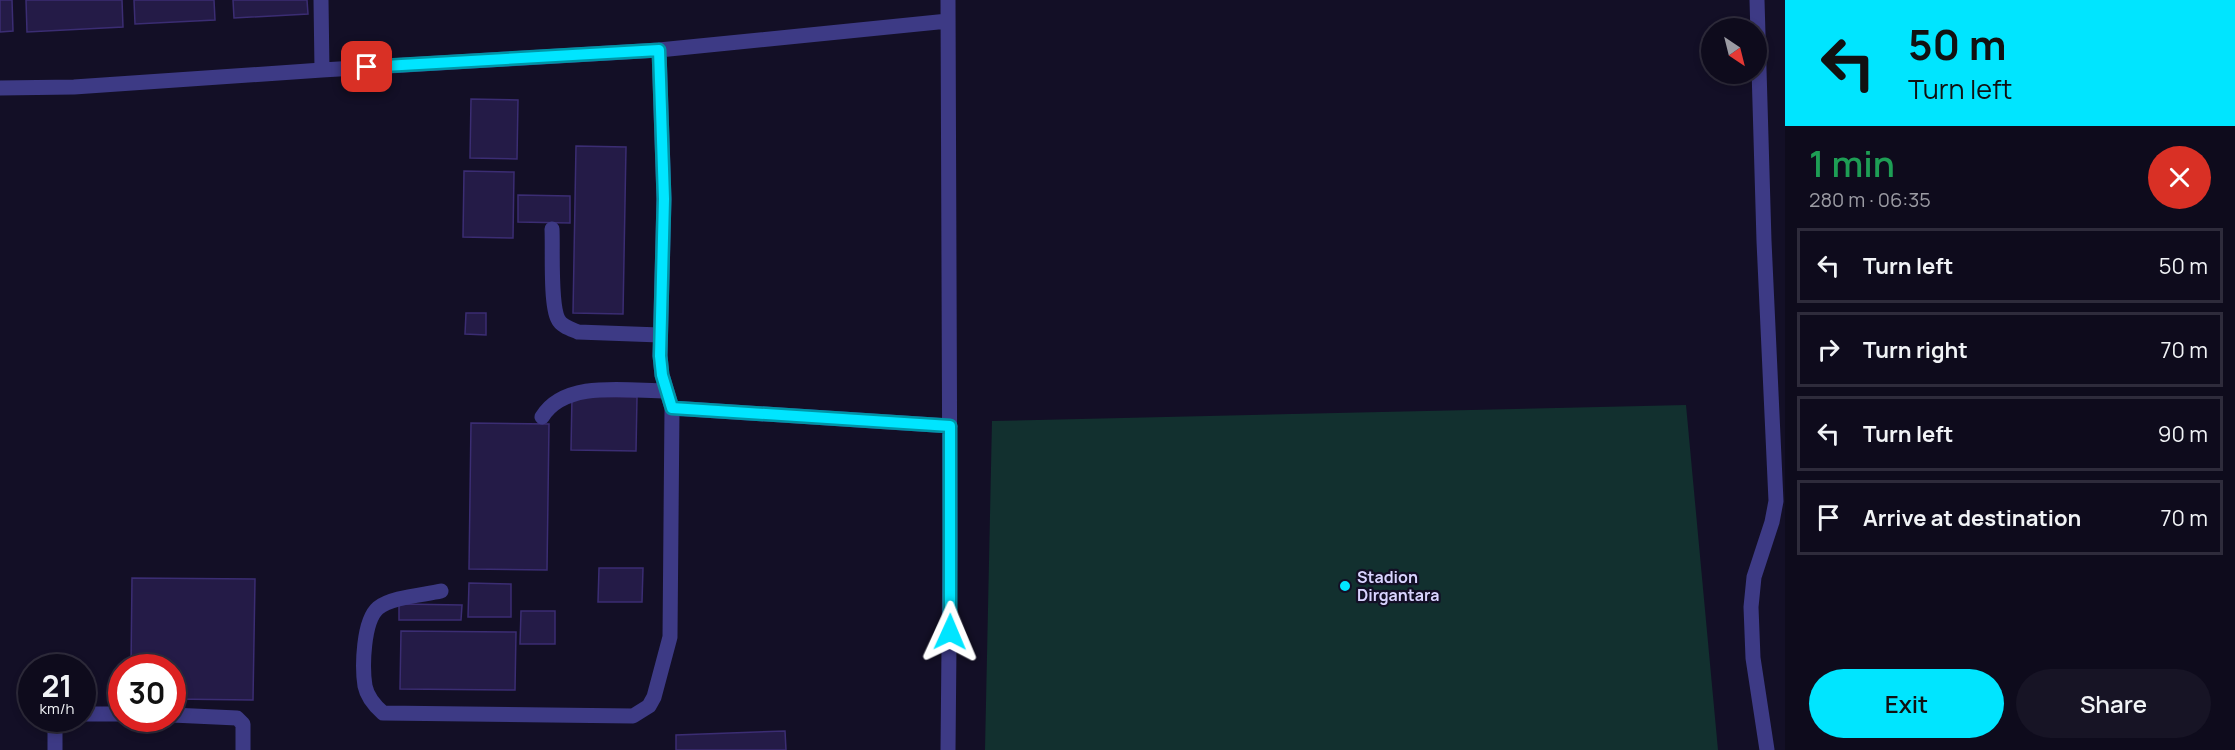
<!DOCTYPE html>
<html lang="en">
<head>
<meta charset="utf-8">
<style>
  body { margin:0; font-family:Manrope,sans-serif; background:#171425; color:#f1f3f6; height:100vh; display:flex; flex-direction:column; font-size:22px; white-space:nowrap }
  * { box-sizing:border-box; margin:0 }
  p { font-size:20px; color:#9b9ba3 }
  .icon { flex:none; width:33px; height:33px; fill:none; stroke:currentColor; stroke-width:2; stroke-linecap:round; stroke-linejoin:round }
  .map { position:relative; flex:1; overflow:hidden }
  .drawer { display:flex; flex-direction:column; background:#0e0b1c; width:450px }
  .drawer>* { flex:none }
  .guide { background:#00e5ff; color:#111; overflow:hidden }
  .needle { width:39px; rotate:145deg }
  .tools { position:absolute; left:1701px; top:18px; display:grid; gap:12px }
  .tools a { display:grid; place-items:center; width:66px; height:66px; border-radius:50%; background:#0e0b1c; box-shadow:0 3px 9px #0003,0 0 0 2px #2e2b3b; font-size:30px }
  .speed { position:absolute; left:18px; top:654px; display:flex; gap:12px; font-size:30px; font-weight:700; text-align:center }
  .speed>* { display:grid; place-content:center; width:78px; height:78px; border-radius:50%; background:#0e0b1c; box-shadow:0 3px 9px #0003,0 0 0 2px #2e2b3b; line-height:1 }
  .speed small { font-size:15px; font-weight:400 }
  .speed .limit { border:9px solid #d22; background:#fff; color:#111 }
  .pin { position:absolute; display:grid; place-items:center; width:51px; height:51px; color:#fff; margin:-26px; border-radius:12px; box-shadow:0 3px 9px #0006 }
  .me { position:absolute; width:66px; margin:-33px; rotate:1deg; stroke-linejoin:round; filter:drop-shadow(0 0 4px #0008) }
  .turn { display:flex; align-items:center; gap:21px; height:126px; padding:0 24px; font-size:27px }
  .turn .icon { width:78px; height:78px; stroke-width:2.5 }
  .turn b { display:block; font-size:42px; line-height:51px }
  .round { display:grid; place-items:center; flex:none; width:63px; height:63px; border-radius:32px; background:#171425 }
  .headline { display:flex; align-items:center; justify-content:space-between; height:102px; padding:0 24px }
  h1 { font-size:36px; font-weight:600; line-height:45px; color:#1e9e55 }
  .primary-button { display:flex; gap:12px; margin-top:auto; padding:12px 24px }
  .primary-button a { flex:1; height:69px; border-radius:36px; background:#00e5ff; color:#111; font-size:24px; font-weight:600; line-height:69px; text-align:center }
  .primary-button a+a { background:#171425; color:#f1f3f6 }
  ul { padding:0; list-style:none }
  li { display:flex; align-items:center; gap:18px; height:75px; margin:0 12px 9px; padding:0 12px; border:3px solid #2e2b3b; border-radius:0px }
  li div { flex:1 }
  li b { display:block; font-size:22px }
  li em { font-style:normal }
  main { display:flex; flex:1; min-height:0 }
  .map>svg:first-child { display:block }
</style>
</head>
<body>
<main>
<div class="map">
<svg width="1785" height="750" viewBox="0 0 1785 750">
  <rect width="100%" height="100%" fill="#130f26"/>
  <path fill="#12302f" d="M1686,405l32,345h-733l7,-329z"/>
  <path fill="#241b47" stroke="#3b2d73" stroke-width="1.5" d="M0,0h12l1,31 -13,1z
    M26,0h96l1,27 -96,5z
    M134,0h80l1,20 -80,4z
    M233,0h74l1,14 -74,4z
    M471,99l47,1 -1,59 -47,-1z
    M576,146l50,1 -3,167 -50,-1z
    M464,171l50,1 -1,66 -50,-1z
    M518,195l52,1v27l-52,-1z
    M466,313h20v22l-21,-1z
    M572,396l65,1 -1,54 -65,-1z
    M471,423l78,1 -2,146 -78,-1z
    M599,568h44l-1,34h-44z
    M132,578l123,1 -2,121 -81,-1v-31h-41z
    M469,583l42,1v33h-43z
    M399,604l63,1 -1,15h-62z
    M521,611h34v33h-35z
    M401,631l115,1 -1,58 -115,-1z
    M785,731l1,19h-110v-15z"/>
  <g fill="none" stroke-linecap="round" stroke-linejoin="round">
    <path stroke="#3d3a85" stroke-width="15" d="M1757,0l7,241 12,260 -4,21 -18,55 -3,30 2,51 14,92
      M322,70l337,-20 289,-29
      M0,88l74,-1 248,-17 -1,-70
      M552,229c1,20 -2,75 6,90 3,7 13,10 20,13l82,3
      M672,408l278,18
      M542,417c23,-38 87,-26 125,-26
      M441,591c-17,4 -50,6 -63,17 -15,13 -16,59 -13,78 2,10 10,20 18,27l250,3 16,-10 5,-9 16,-60 2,-229 -10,-33 -2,-20 4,-156 -5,-149
      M82,714h40
      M172,715l65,3 6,6v26
      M55,750v-27l5,-5
      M948,750l2,-207 -2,-543"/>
  </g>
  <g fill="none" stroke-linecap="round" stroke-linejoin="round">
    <defs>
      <path id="route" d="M367,67l292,-17 5,149 -4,157 2,19 10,33 278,18v206"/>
    </defs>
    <use href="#route" stroke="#0095a6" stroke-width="15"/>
    <use href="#route" stroke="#00e5ff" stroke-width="10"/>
  </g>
  <circle fill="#00e5ff" stroke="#130f26" stroke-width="2" cx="1345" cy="586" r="6"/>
  <g text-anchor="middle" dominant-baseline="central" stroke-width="4.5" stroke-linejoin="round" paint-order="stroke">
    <g font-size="16" font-weight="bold" fill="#d9d4ff" stroke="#130f26" text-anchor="start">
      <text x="1357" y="577">Stadion<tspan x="1357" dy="18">Dirgantara</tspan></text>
    </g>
  </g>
</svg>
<div class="tools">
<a><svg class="needle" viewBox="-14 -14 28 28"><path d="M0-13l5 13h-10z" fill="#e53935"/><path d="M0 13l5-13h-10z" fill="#9b9ba3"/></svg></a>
</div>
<div class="speed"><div>21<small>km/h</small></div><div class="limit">30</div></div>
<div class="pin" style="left:367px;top:67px;background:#d93025"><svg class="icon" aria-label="arrive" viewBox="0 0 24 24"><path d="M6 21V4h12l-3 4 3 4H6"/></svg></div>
<svg class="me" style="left:950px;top:632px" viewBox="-20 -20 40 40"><path d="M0-17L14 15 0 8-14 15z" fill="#00e5ff" stroke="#fff" stroke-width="4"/></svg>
</div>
<section class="drawer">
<div class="guide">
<div class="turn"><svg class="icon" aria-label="left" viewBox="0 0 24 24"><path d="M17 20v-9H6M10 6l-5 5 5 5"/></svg><div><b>50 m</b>Turn left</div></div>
</div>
<div class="headline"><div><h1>1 min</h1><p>280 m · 06:35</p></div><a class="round" style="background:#d93025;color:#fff"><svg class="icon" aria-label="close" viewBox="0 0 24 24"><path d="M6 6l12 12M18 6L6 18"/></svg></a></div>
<ul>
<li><svg class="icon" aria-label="left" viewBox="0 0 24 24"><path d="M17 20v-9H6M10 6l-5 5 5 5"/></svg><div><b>Turn left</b></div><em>50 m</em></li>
<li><svg class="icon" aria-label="right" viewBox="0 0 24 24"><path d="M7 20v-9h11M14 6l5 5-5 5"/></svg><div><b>Turn right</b></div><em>70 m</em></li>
<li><svg class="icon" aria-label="left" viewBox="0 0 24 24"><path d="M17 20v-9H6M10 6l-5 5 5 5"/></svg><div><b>Turn left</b></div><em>90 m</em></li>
<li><svg class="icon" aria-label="arrive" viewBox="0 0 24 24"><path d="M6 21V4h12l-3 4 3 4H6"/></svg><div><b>Arrive at destination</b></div><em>70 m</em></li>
</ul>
<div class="primary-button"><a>Exit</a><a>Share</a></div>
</section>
</main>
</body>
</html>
